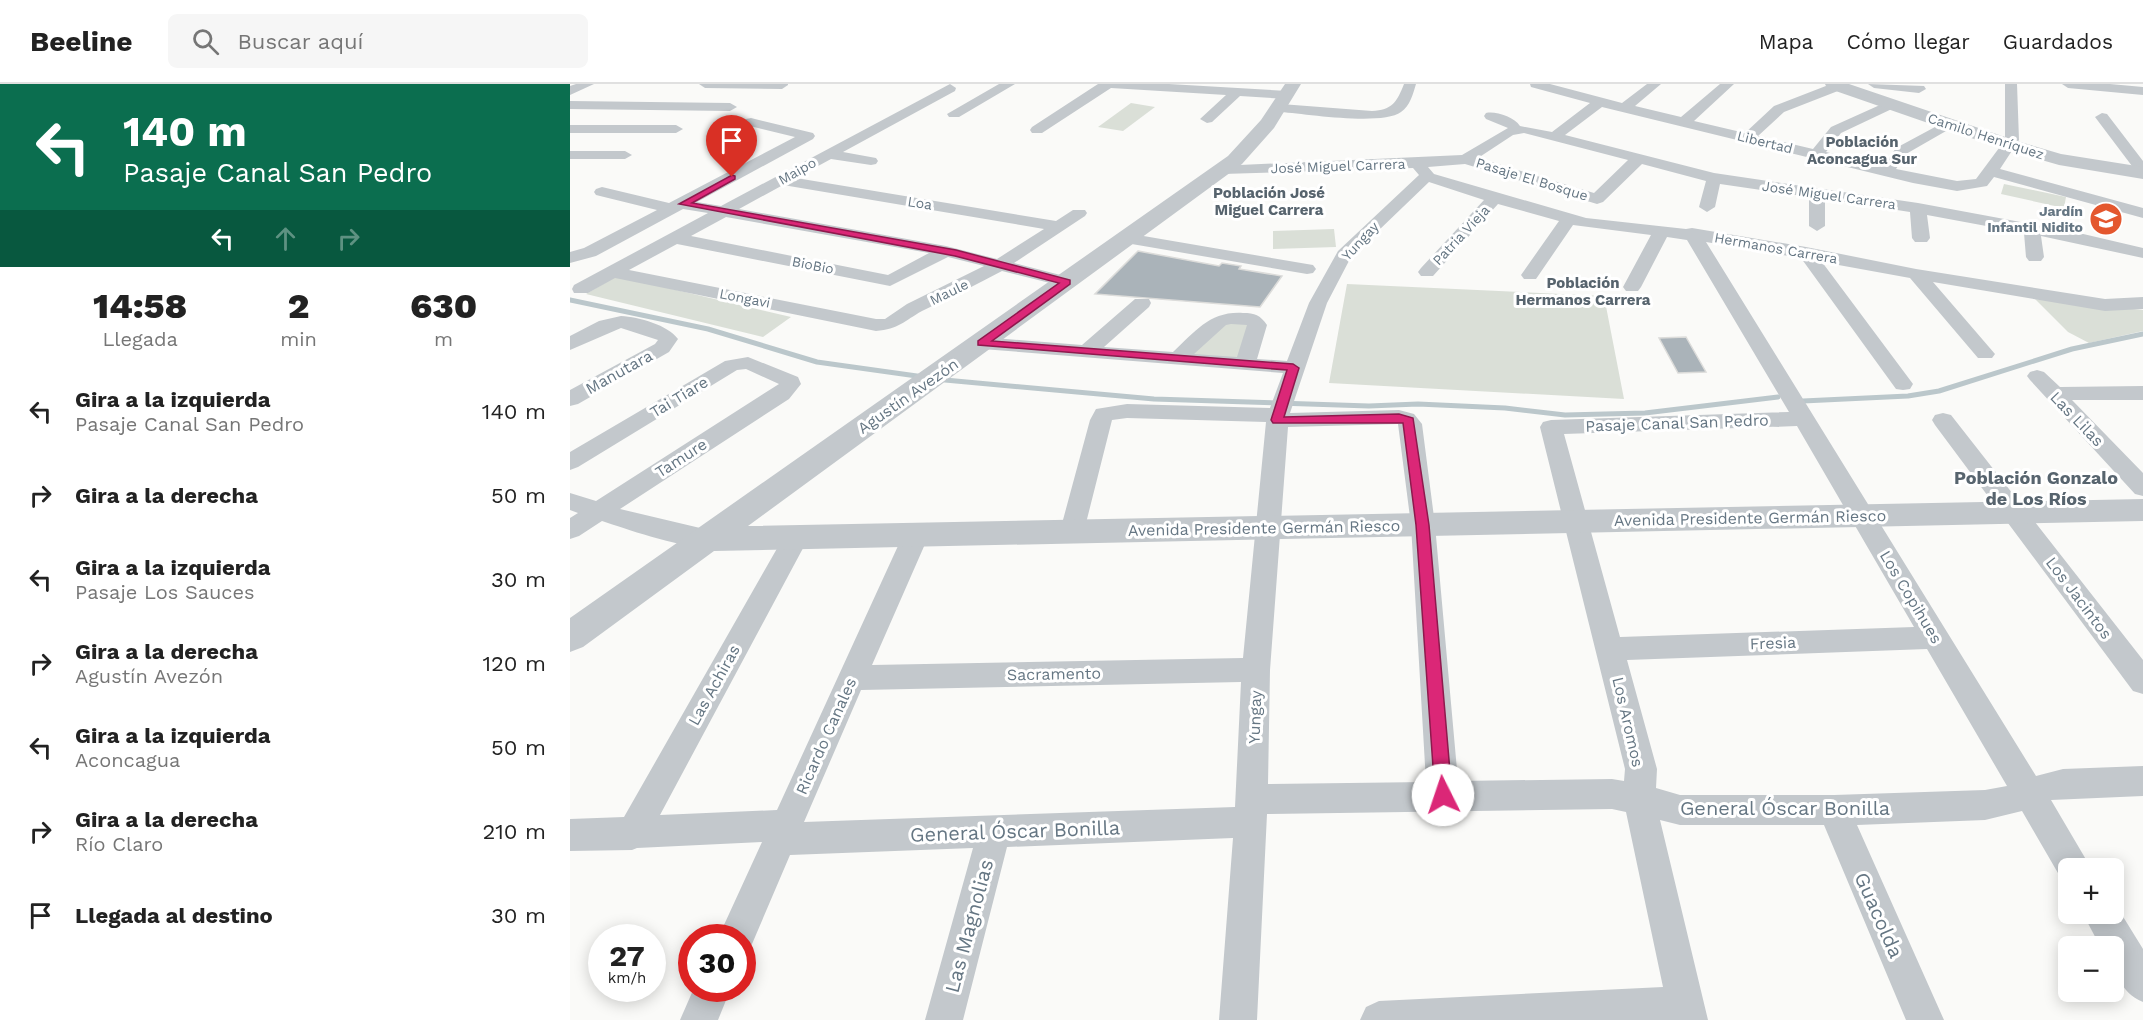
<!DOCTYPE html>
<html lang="es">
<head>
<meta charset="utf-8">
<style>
  body { margin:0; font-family:"Work Sans",sans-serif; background:#f6f6f6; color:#222; height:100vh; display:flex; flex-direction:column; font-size:22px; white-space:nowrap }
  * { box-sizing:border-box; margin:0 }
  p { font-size:20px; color:#767676 }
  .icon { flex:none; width:33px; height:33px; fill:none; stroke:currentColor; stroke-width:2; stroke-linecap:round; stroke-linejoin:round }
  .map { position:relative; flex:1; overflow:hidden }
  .side { display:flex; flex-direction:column; background:#fff; width:570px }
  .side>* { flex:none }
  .guide { background:#0b6e4f; color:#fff; overflow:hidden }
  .fabs { position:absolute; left:1488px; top:774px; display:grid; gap:12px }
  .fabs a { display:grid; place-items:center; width:66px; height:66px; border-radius:9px; background:#fff; box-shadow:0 3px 15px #0003; font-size:30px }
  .speed { position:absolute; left:18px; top:840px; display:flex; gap:12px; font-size:30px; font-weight:700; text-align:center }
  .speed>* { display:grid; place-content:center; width:78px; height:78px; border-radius:50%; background:#fff; box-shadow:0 3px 15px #0003; line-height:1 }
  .speed small { font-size:15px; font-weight:400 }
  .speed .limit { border:9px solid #d22; background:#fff; color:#111 }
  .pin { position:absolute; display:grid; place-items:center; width:51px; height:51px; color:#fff; margin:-62px -26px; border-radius:50% 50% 50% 0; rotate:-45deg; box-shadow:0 0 6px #0007 }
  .pin .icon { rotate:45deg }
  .me { position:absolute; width:66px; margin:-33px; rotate:356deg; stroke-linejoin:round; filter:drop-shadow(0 0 4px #0008) }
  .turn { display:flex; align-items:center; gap:21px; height:126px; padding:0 24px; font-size:27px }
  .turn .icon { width:78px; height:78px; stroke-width:2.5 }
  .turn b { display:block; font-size:42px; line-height:51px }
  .lanes { display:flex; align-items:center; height:57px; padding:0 24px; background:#0003; justify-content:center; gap:30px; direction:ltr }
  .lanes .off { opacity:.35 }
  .eta { display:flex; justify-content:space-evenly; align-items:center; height:102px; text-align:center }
  .eta b { font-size:36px; font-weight:800; line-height:42px }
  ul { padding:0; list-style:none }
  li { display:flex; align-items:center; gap:18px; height:84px; padding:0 24px }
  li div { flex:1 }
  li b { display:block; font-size:22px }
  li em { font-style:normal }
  header { display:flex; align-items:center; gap:36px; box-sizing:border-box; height:84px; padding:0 30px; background:#fff; border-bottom:2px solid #e0e0e0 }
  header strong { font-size:28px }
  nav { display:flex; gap:33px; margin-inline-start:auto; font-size:21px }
  .search { width:420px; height:54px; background:#f6f6f6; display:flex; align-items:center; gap:15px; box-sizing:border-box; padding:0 21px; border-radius:9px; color:#767676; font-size:22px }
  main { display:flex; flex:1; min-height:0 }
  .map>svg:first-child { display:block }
</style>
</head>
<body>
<header>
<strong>Beeline</strong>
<div class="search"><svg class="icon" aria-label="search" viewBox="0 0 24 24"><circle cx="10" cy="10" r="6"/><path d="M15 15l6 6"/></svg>Buscar aquí</div>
<nav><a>Mapa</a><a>Cómo llegar</a><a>Guardados</a></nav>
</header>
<main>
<section class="side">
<div class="guide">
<div class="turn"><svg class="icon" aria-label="left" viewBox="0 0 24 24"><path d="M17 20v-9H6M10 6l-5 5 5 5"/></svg><div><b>140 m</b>Pasaje Canal San Pedro</div></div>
<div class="lanes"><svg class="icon" aria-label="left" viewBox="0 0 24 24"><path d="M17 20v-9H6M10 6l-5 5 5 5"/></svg><svg class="icon off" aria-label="ahead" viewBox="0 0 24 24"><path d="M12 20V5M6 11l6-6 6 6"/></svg><svg class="icon off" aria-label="right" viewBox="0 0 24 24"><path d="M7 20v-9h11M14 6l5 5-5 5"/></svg></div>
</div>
<div class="eta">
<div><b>14:58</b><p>Llegada</p></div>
<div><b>2</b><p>min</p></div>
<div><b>630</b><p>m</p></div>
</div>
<ul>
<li><svg class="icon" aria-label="left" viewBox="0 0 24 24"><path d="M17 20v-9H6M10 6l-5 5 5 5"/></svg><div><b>Gira a la izquierda</b><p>Pasaje Canal San Pedro</p></div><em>140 m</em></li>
<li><svg class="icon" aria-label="right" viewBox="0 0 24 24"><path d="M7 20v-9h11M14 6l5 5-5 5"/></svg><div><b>Gira a la derecha</b></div><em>50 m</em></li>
<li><svg class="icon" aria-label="left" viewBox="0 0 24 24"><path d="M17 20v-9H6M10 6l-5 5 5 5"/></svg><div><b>Gira a la izquierda</b><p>Pasaje Los Sauces</p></div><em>30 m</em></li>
<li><svg class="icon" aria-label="right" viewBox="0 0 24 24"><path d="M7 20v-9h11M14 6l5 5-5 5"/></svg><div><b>Gira a la derecha</b><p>Agustín Avezón</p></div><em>120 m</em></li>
<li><svg class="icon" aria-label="left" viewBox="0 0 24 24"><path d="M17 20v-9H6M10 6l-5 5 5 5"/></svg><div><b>Gira a la izquierda</b><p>Aconcagua</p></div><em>50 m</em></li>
<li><svg class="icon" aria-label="right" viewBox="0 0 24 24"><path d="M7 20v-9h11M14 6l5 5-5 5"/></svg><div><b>Gira a la derecha</b><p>Río Claro</p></div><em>210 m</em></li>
<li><svg class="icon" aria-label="arrive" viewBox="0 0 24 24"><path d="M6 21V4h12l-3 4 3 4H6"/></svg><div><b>Llegada al destino</b></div><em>30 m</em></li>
</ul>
</section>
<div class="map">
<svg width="1573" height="936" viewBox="0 0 1573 936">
  <rect width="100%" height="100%" fill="#fafaf8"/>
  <path fill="#dadfd7" d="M561,19l24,4 -32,24 -25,-4z
    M1434,100l62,13 -2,11 -63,-14z
    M764,145l2,18 -63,2v-18z
    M47,192l174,41 -28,20 -177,-43z
    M777,200l257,12 20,103 -295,-16z
    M1465,215l108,11v21l-54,12 -21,-11z
    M656,237l24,1 -8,37 -54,-4z"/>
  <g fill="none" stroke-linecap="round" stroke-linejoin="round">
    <path stroke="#bbc7cb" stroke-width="5" d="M0,216l138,29 109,33 107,15
      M375,296l209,19 215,7 49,-2 87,4 60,7 80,-2 133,-16
      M1233,317l105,-5 31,-5 133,-42 71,-15"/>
  </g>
  <path fill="#aab3b9" stroke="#dcdcda" stroke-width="1.5" d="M568,167l81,15 3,-3 19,3 -2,3 43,7 -22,31 -165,-13z
    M1116,253l20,35 -28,1 -19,-35z"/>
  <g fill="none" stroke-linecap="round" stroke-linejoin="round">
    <path fill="#c3c8cc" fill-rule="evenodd" d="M6,0h18l-24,11v-9z
      M129,0h89v1l-6,4 -77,-1z
      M380,0l6,4 -1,3 -112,61 33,6 2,3 -2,3 -5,1 -40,-6 -35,19 260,43 17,-11h12l2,3 -2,3 -71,47 58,15 3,4 -3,4 -6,1 -64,-16c-26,14 -53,27 -80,40 -18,10 -23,18 -46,20l-261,-53 -27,15h-14l-2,-4 2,-4 134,-72 -25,-4 -87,47 -26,7v-11l14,-4 73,-38 -61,-15 -2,-3 2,-3 6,-2 67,16 126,-66 -49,-12 -2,-3 2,-3 5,-1 62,15 2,3 -2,3 -116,63 24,4zM213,101l261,44 -47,30 -51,-13 -207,-37zM156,133l203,36 -41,22 -197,-39zM107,160l213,42 58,-29 36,9 -77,38 -22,15h-9l-247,-49z
      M429,0h16l-56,33h-10l-2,-3z
      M528,0h71l118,7 7,4 -7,4 -47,-3 -28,26 -5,1 -7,-4 26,-24 -115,-7 -69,45h-10l-2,-3 2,-3z
      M834,0h12c-3,10 -6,22 -15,28 -19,14 -95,2 -120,0l-7,-4 7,-4 91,7c20,-1 25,-9 32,-27z
      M960,0h20l72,19 25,-19h14l-26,22 46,11 39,-33h14l-40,37 51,12 29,-27 57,-22h12v5l-59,23 -26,24 55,13 18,-22 60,-27 7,4 -2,3 -55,26 -15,19 57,14 13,-18 52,-28 7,4 -2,3 -47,27 -10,15 61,12 19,-2 29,-39v-56h12l2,56 -19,29 143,39v10l-149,-41 -7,9 -30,5 -44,-8 -311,-76 -37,28 149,38 204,30 161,30 64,15v10l-102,-22 3,21 -3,4h-12l-3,-4 -2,-24 -97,-18 3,23 -3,4h-12l-3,-4 -2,-26 -85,-13v27l-8,5 -8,-5v-29l-89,-13 -5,23 -8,5 -8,-5 7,-26 -64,-17 -39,38 -6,2 -132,-40 -37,3 6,7 152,44 100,11 6,-1 114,19 110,22 189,30 38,-2v12l-38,2 -172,-29 62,72 -3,4h-14l-68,-80 -88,-16 91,122 -3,5 -7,1 -7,-1 -95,-131 -95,-16 330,534 27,-7 80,-3v30l-92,4 40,68h-23v15l-6,-3 -40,-69 -37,9 -128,5 87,195h-38l-82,-195h-144l-20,-5 48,200h-348l6,-13 13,-6 284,-14 -37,-175 -14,-3 -345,5 -10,206h-38l14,-182 -226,9 -44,173h-38l48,-172 -183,7 -41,96 -7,2v-15h-24l44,-96 -125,6 -5,2 -62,1v-32l54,-2 163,-286 9,-3 9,3 4,6 -149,278 117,-5 126,-275 4,-6 9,-3 9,3 4,6 -57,130 371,-7 23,-236 -139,-4 -15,2 -28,111 -3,6 -9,3 -9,-3 -3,-6 30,-111 6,-11 31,-5 143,4 13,-35 -301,-24 -7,-2 -3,-4 3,-4 7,-2 100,8 53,-46h14l2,4 -2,4 -45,40 69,5c23,-21 37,-41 70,-39 12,0 17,2 24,12l-10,34 30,2 22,-58 29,-52 81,-76 -6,-7 -190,6 -8,-5 3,-3 244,-11 46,-27 -22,-9 -2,-3 2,-3c10,-2 28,4 34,13l32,6 38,-29 -59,-16zM954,49l104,27 -34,33 -116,-35 35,-23zM859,98l55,18 -63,68 -3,4 3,4h12l65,-72 61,17 -38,54 3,4h12l37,-54 78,10 -28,52 3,4h12l3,-4 26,-50 20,3 102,172 -238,8 -8,2 -3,5 85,342 -1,12 -12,-2 -154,2 -23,-256 -13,-101 -8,-10 -15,-4 -109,3 37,-110 24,-46zM661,240l16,1 -10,32 -43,-3 32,-29zM828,340l13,101 15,257 -158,2 2,-114 18,-243zM1227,342l117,201 -294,10 -56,-203zM1357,565l80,137 -22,4 -151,5h-154l-24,-7 1,-19 -30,-109zM671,598l-6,125 -431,15 57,-132z
      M1298,0l56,2 2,3 -7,4 -45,-5z
      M1492,0h48l33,3v8l-75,-7z
      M0,17l160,2 7,4 -7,4 -160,-2z
      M1532,29l5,1 36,47v15l-5,-2 -43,-57z
      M0,41h106l7,4 -7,4h-106z
      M0,67h55l7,4 -7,4h-55z
      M556,149l181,31 6,1 3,4 -3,4 -6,1 -187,-32 -3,-4 3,-4z
      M51,232c18,1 47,9 57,23l-9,13 -91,52 -8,2v-16l85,-46 3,-4 -37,-12 -51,22v-14l29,-15z
      M178,273l50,20 3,7 -12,15 -169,110 97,23 4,7 -4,7c-24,7 -90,-17 -115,-25l-23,15 -9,3v-21l8,-5 -8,-3v-17l26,8 183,-117 -33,-15 -9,1 -159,97 -8,3v-18l155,-91z
      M1467,286l7,2 16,15 83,-1v14h-71l71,73v23l-8,-2 -105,-114 -3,-4 3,-4z
      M1373,329l8,2 192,245v34l-10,-3 -198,-266 -3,-5 3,-5z
      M1544,818l29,47v53c-24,-10 -29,-31 -29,-56h-14l-17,-32h31z
      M124,904h37l-13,32h-38z"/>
    <path fill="#c3c8cc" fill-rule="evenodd" d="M715,0h16l-27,44 -32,36 -494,362 1395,-27v22l-1429,30 -131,96 -13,5v-34l658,-462 33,-36z
      M1255,0h24l168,57 44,13 82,13v12l-84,-14 -56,-16 -176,-61z"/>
  </g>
  <path fill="#db2777" stroke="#8e194d" stroke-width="1.5" d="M162,91l3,1v3l-43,24 264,47 114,30v4l-78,57 301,23 6,4 -15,49 115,-3 14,4 16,107 23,270 -2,6 -7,2 -6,-2 -2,-6 -19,-270 -13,-102h-130l-2,-3 16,-50 -309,-25v-4l81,-58 -104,-27 -276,-52z"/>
  <defs>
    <symbol id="school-disc" viewBox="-11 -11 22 22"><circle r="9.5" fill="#e4572e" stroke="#fff"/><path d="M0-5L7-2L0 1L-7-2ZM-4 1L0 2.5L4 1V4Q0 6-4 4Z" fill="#fff"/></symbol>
  </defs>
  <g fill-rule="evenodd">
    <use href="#school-disc" x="1517" y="116" width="38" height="38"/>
  </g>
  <g text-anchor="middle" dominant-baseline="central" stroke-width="6" stroke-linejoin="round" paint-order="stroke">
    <g font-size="14" fill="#657683" stroke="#fff">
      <text transform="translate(1416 52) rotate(18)">Camilo Henríquez</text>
      <text transform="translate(1195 58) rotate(14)">Libertad</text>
      <text transform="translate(768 82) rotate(-2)">José Miguel Carrera</text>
      <text transform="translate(227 87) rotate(-29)">Maipo</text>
      <text transform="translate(962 95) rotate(17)">Pasaje El Bosque</text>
      <text transform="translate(1259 111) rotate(8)">José Miguel Carrera</text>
      <text transform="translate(350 119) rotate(9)">Loa</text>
      <text transform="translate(891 151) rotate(-47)">Patria Vieja</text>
      <text transform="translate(790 157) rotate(-47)">Yungay</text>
      <text transform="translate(1206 164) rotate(10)">Hermanos Carrera</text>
      <text transform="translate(243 181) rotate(11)">BioBio</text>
      <text transform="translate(379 208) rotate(-26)">Maule</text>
      <text transform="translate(175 214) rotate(11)">Longavi</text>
    </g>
    <g font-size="14" font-weight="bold" fill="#657683" stroke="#fff" text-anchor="end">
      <text x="1513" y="127">Jardín<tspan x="1513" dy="16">Infantil Nidito</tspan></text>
    </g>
    <g font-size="15" font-weight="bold" fill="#57646e" stroke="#fff">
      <text x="1292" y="58">Población<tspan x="1292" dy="17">Aconcagua Sur</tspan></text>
      <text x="699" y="109">Población José<tspan x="699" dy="17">Miguel Carrera</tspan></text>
      <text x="1013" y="199">Población<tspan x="1013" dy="17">Hermanos Carrera</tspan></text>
    </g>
    <g font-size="16" fill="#657683" stroke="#fff">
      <text transform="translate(49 288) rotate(-29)">Manutara</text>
      <text transform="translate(338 312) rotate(-35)">Agustín Avezón</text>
      <text transform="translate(109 313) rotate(-31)">Tai Tiare</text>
      <text transform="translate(1507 335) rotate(46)">Las Lilas</text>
      <text transform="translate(1107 339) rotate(-2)">Pasaje Canal San Pedro</text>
      <text transform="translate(111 374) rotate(-33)">Tamure</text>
      <text transform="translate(1180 434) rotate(-1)">Avenida Presidente Germán Riesco</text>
      <text transform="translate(694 444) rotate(-1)">Avenida Presidente Germán Riesco</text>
      <text transform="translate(1341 513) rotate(59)">Los Copihues</text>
      <text transform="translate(1509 514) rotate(53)">Los Jacintos</text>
      <text transform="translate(1203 559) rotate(-2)">Fresia</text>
      <text transform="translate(484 590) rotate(-1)">Sacramento</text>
      <text transform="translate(144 601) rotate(-61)">Las Achiras</text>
      <text transform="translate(685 633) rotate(-88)">Yungay</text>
      <text transform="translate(1058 638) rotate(77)">Los Aromos</text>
      <text transform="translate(256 652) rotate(-66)">Ricardo Canales</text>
    </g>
    <g font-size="18" font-weight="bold" fill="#57646e" stroke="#fff">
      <text x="1466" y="393">Población Gonzalo<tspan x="1466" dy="21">de Los Ríos</tspan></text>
    </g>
    <g font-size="20" fill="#657683" stroke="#fff">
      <text x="1215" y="724">General Óscar Bonilla</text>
      <text transform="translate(445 747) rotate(-2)">General Óscar Bonilla</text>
      <text transform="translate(1309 831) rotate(66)">Guacolda</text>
      <text transform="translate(399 842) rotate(-75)">Las Magnolias</text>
    </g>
  </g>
</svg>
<div class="fabs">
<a>+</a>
<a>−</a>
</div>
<div class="speed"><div>27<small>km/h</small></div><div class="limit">30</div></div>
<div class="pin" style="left:162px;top:93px;background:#d93025"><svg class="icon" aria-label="arrive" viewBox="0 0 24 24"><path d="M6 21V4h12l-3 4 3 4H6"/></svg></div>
<svg class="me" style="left:873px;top:711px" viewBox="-20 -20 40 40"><circle r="19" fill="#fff"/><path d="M0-13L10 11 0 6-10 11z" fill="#db2777"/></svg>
</div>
</main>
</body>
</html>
